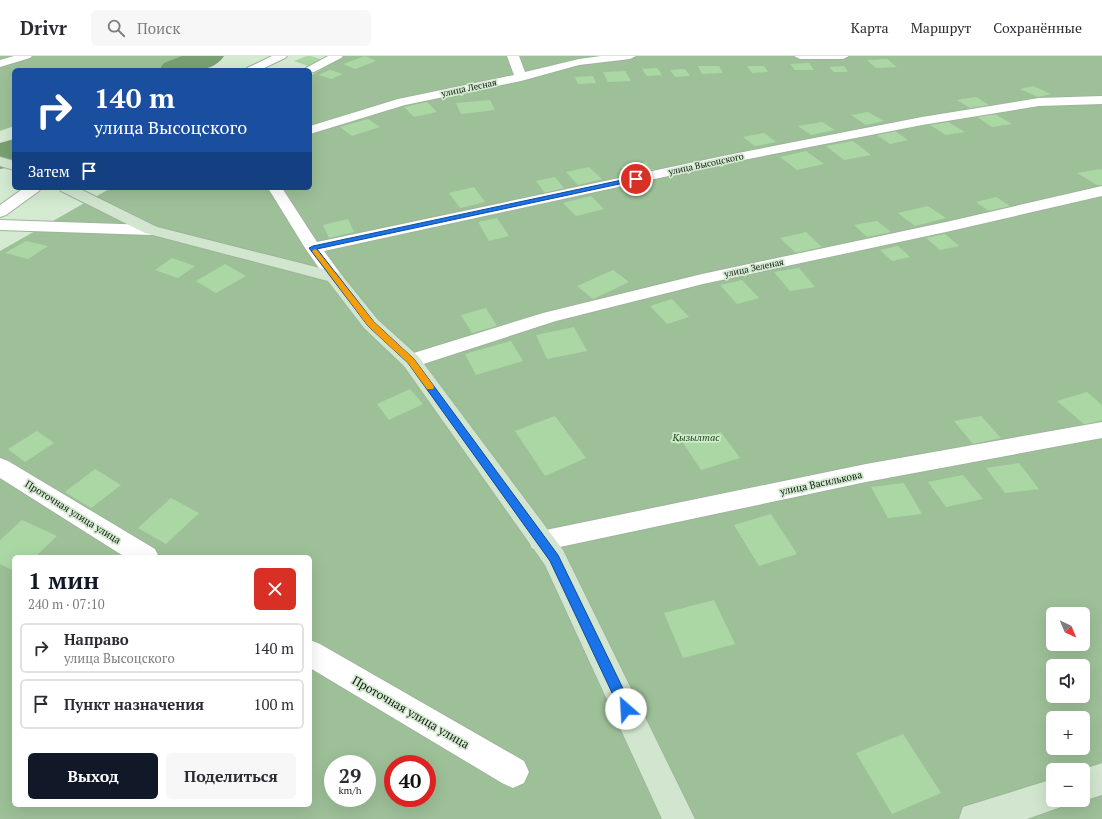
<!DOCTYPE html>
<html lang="ru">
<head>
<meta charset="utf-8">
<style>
  body { margin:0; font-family:"PT Serif",serif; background:#f7f7f7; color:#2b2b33; height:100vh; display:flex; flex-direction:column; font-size:15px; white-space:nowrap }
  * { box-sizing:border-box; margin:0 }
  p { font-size:13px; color:#7c7c81 }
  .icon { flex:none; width:22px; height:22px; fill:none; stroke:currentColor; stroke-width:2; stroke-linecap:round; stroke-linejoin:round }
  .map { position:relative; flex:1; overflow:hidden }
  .sheet { position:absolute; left:12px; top:499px; width:300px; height:252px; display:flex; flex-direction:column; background:#fff; border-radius:6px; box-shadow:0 4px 16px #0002 }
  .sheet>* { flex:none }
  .top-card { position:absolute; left:12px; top:12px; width:300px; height:122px; border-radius:6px; box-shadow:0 4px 16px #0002; background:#1a4fa0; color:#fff; overflow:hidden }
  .needle { width:26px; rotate:136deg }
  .fabs { position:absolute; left:1046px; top:551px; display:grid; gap:8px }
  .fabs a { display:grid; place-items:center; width:44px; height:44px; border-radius:6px; background:#fff; box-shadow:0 4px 16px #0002; font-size:20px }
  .speed { position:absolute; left:324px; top:699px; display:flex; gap:8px; font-size:20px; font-weight:700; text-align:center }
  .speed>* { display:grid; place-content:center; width:52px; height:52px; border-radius:50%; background:#fff; box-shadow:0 4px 16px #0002; line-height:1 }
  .speed small { font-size:10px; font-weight:400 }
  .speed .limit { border:6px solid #d22; background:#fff; color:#111 }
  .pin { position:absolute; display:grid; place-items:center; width:34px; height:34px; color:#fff; margin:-17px; border:2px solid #fff; border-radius:50%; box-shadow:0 1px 4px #0007 }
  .me { position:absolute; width:44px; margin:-22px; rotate:334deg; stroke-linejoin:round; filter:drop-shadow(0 0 3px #0008) }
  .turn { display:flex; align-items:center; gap:14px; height:84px; padding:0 16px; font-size:18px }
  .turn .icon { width:52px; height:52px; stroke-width:2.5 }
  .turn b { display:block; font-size:28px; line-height:34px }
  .then { display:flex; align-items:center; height:38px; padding:0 16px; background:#0003; gap:8px; font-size:15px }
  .round { display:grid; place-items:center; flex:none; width:42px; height:42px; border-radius:6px; background:#f7f7f7 }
  .overview { display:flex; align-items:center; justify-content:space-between; height:68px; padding:0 16px }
  h1 { font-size:24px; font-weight:800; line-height:30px; color:#111827 }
  .button { display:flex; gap:8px; margin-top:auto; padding:8px 16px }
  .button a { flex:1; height:46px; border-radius:6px; background:#111827; color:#fff; font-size:16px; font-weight:800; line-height:46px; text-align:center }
  .button a+a { background:#f7f7f7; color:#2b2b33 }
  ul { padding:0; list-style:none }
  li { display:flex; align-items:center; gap:12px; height:50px; margin:0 8px 6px; padding:0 8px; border:2px solid #e1e1e2; border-radius:6px }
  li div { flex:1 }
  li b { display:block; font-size:15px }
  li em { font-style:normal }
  header { display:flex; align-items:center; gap:24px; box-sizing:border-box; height:56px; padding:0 20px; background:#fff; border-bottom:1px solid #e1e1e2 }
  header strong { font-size:19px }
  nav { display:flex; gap:22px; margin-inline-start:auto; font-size:14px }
  .search { width:280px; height:36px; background:#f7f7f7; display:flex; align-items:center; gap:10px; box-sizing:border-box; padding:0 14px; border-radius:6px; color:#7c7c81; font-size:15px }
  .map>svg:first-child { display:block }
</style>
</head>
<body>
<header>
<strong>Drivr</strong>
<div class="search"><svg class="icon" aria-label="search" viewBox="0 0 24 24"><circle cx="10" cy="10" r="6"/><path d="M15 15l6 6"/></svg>Поиск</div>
<nav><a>Карта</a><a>Маршрут</a><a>Сохранённые</a></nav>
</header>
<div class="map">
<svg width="1102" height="763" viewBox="0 0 1102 763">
  <rect width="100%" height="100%" fill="#d4ead1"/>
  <path fill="#9dc098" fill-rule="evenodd" d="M0,0h191l-36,14h-141v56l-14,5z
    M344,0h758v763h-1102v-568l111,-63h199v-112zM14,501h296v248h-296zM1053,558h30v30h-30zM1053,610h30v30h-30zM1053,662h30v30h-30zM333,708h34v34h-34zM393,708h34v34h-34zM1053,714h30v30h-30z"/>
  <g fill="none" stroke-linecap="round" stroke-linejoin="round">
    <path fill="#78a172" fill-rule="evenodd" d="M182,0h42c-13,20 -44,14 -65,14l5,-7z
      M14,83v27l-14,3v-26z"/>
  </g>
  <path fill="#abd7a5" d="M307,0h4l12,4 -15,6 -14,-5z
    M365,0l11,5 -21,8 -12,-5z
    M887,3l10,8 -21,1 -9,-8z
    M809,7l5,7h-19l-5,-6z
    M698,10h21l4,7 -21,1z
    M747,10h17l4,6 -16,1z
    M844,10l4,6h-14l-5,-5z
    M657,12l5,7 -15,1 -5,-7z
    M685,13l5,7 -15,1 -5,-7z
    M330,14l13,4 -12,5 -13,-4z
    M625,15l6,10 -23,1 -5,-10z
    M593,20l3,7 -18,1 -3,-7z
    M1033,30l18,8 -13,3 -18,-8z
    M976,41l13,8 -19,3 -13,-8z
    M490,44l5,10 -34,4 -5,-11z
    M427,46l10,10 -23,5 -10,-10z
    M868,56l16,9 -18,4 -15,-10z
    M995,58l17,10 -20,3 -16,-11z
    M368,63l12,8 -28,9 -12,-9z
    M822,66l13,8 -24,5 -13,-9z
    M948,66l17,10 -19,3 -16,-10z
    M895,75l13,9 -18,4 -13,-9z
    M764,77l12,9 -21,4 -12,-9z
    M853,85l18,14 -27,5 -18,-14z
    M806,95l18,13 -27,6 -17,-13z
    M646,106l8,8 -25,5 -8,-8z
    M589,111l13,12 -24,6 -12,-13z
    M1100,113l2,1v15h-5l-20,-12z
    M555,121l9,11 -19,5 -9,-12z
    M474,131l11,15 -25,6 -11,-15z
    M591,140l13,13 -28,7 -13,-13z
    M996,141l17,11 -21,5 -16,-11z
    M928,150l18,12 -31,8 -17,-13z
    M497,162l12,18 -20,5 -11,-19z
    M348,163l6,13 -25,6 -6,-13z
    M877,165l14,11 -24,5 -13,-12z
    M806,176l16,15 -26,6 -16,-15z
    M945,178l14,12 -19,4 -14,-12z
    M26,185l22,5 -20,13 -23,-6z
    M898,190l12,11 -18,4 -12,-11z
    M172,202l23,8 -17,12 -23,-8z
    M225,208l21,12 -30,17 -20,-12z
    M799,212l16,19 -25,4 -16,-19z
    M613,214l16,12 -36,17 -16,-13z
    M742,224l17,18 -22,6 -17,-19z
    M672,243l17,18 -22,7 -17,-18z
    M486,252l11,18 -25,7 -11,-18z
    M574,271l13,24 -40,8 -11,-24z
    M511,285l12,20 -47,14 -11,-21z
    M410,333l13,15 -34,16 -12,-16z
    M1087,336l15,13v15l-17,5 -28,-24z
    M555,360l31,42 -41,18 -30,-45z
    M981,360l20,22 -28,6 -19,-23z
    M37,375l17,12 -29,19 -17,-13z
    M721,376l19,26 -39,12 -18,-27z
    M1019,407l20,26 -34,4 -19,-25z
    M95,413l26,16 -30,23 -26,-16z
    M963,419l20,24 -37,8 -18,-25z
    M904,427l18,31 -34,4 -17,-31z
    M171,442l28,15 -33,31 -28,-16z
    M771,458l26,40 -38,12 -25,-41z
    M22,464l35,16 -22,21h-21v14l-14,-7v-24z
    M714,544l21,44 -52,14 -19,-45z
    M903,678l38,59 -49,21 -36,-61z"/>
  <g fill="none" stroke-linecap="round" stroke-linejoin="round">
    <defs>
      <path id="street" d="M14,0h18l-2,2 -30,9v-7z
        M272,0h15l-2,2 -25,12h-15l2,-2z
        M328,0h15l-2,2 -27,14 -4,1v-3h-6l2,-2z
        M507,0h12l6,16 54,-13 22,-3h35l-6,3 -51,6 -58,16 -116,24 -95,29v-8l88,-27 116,-24z
        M794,0h55l-6,3h-43z
        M1102,40v8l-63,2 -117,19 -194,38 -404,88 19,26 -3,4 -6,1 -6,-1 -23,-33 -37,-60h14l35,54 411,-87 194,-38 117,-19z
        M1102,130v10l-156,36 -243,52 -147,37 -145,47 -7,-2 -3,-5 3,-5 139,-43 159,-39 244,-52z
        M24,132h17l-2,3 -33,24 -6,2v-12z
        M0,164l151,5 6,2 2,3 -2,3 -6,2 -151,-5z
        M1102,366v16l-236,44 -325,69 -9,-3 -3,-7 3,-7 9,-3 325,-67z
        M0,402l8,3 147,88 4,8h-34l-125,-79z
        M310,584l10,4 204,117 5,11 -5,11 -11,5 -11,-5 -192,-115z"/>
      <path id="secondary" d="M0,101l14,4v9l-14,-4z
        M59,132h19l79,39 183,46 38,47 40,36 145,194 132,269h-33l-117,-254 -141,-199 -40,-38 -36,-47 -183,-48 -84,-42z
        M1102,707v32l-19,6 -2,-1h2v-30h-2z
        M1053,723v21h14l-3,6 -37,13h-68l4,-12z"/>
    </defs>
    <use href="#street" stroke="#9fb49c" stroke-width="2"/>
    <use href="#secondary" stroke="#9fb49c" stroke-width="2"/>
    <use href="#street" fill="#fff" fill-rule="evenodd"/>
    <use href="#secondary" fill="#d2e6cf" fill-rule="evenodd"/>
  </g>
  <path fill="#1a73e8" stroke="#114b97" d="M636,121l2,1v2l-321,69 57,73 40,37 144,196 73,150 1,4 -1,5 -5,1 -4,-1 -72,-153 -142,-198 -40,-37 -59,-78 4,-2z"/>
  <path fill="#f59e0b" d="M315,193l2,1 57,72 40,37 19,26 1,2 -1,2h-6l-19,-26 -40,-37 -56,-75z"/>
  <g text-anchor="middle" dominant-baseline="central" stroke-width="3.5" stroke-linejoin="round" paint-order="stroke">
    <g font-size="9" fill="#111810" stroke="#d4ead1">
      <text transform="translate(469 32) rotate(-12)">улица Лесная</text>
      <text transform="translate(706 108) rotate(-12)">улица Высоцского</text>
      <text transform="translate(754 212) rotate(-12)">улица Зеленая</text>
    </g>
    <g font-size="10" font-style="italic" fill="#144e0d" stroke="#d4ead1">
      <text x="696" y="381">Қызылтас</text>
    </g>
    <g font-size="10" fill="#111810" stroke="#d4ead1">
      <text transform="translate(821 427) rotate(-12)">улица Василькова</text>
      <text transform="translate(73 456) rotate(32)">Проточная улица улица</text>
    </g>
    <g font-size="12" fill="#111810" stroke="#d4ead1">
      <text transform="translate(411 656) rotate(30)">Проточная улица улица</text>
    </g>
  </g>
</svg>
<div class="fabs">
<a><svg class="needle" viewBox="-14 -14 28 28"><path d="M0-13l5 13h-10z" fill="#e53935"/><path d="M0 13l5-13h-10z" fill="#7c7c81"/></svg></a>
<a><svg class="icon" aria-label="sound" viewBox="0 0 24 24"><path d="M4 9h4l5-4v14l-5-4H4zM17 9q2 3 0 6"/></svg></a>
<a>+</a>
<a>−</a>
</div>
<div class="speed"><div>29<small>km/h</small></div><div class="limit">40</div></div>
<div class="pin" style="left:636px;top:123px;background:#d93025"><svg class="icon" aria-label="arrive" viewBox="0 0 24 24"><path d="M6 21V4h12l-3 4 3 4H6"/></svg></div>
<svg class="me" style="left:626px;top:653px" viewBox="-20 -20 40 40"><circle r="19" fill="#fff"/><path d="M0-13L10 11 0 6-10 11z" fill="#1a73e8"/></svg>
<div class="top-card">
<div class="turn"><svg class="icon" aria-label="right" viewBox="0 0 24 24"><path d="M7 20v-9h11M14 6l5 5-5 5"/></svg><div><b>140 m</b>улица Высоцского</div></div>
<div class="then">Затем<svg class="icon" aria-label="arrive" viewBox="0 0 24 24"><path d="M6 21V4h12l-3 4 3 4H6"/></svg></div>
</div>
<section class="sheet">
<div class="overview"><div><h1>1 мин</h1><p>240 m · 07:10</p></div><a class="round" style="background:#d93025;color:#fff"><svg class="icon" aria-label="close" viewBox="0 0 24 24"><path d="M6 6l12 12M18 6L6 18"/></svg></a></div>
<ul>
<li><svg class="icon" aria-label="right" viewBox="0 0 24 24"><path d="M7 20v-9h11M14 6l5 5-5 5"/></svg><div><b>Направо</b><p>улица Высоцского</p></div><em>140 m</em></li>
<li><svg class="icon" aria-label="arrive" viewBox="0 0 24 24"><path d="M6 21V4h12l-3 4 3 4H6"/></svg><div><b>Пункт назначения</b></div><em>100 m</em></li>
</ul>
<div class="button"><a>Выход</a><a>Поделиться</a></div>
</section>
</div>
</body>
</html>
